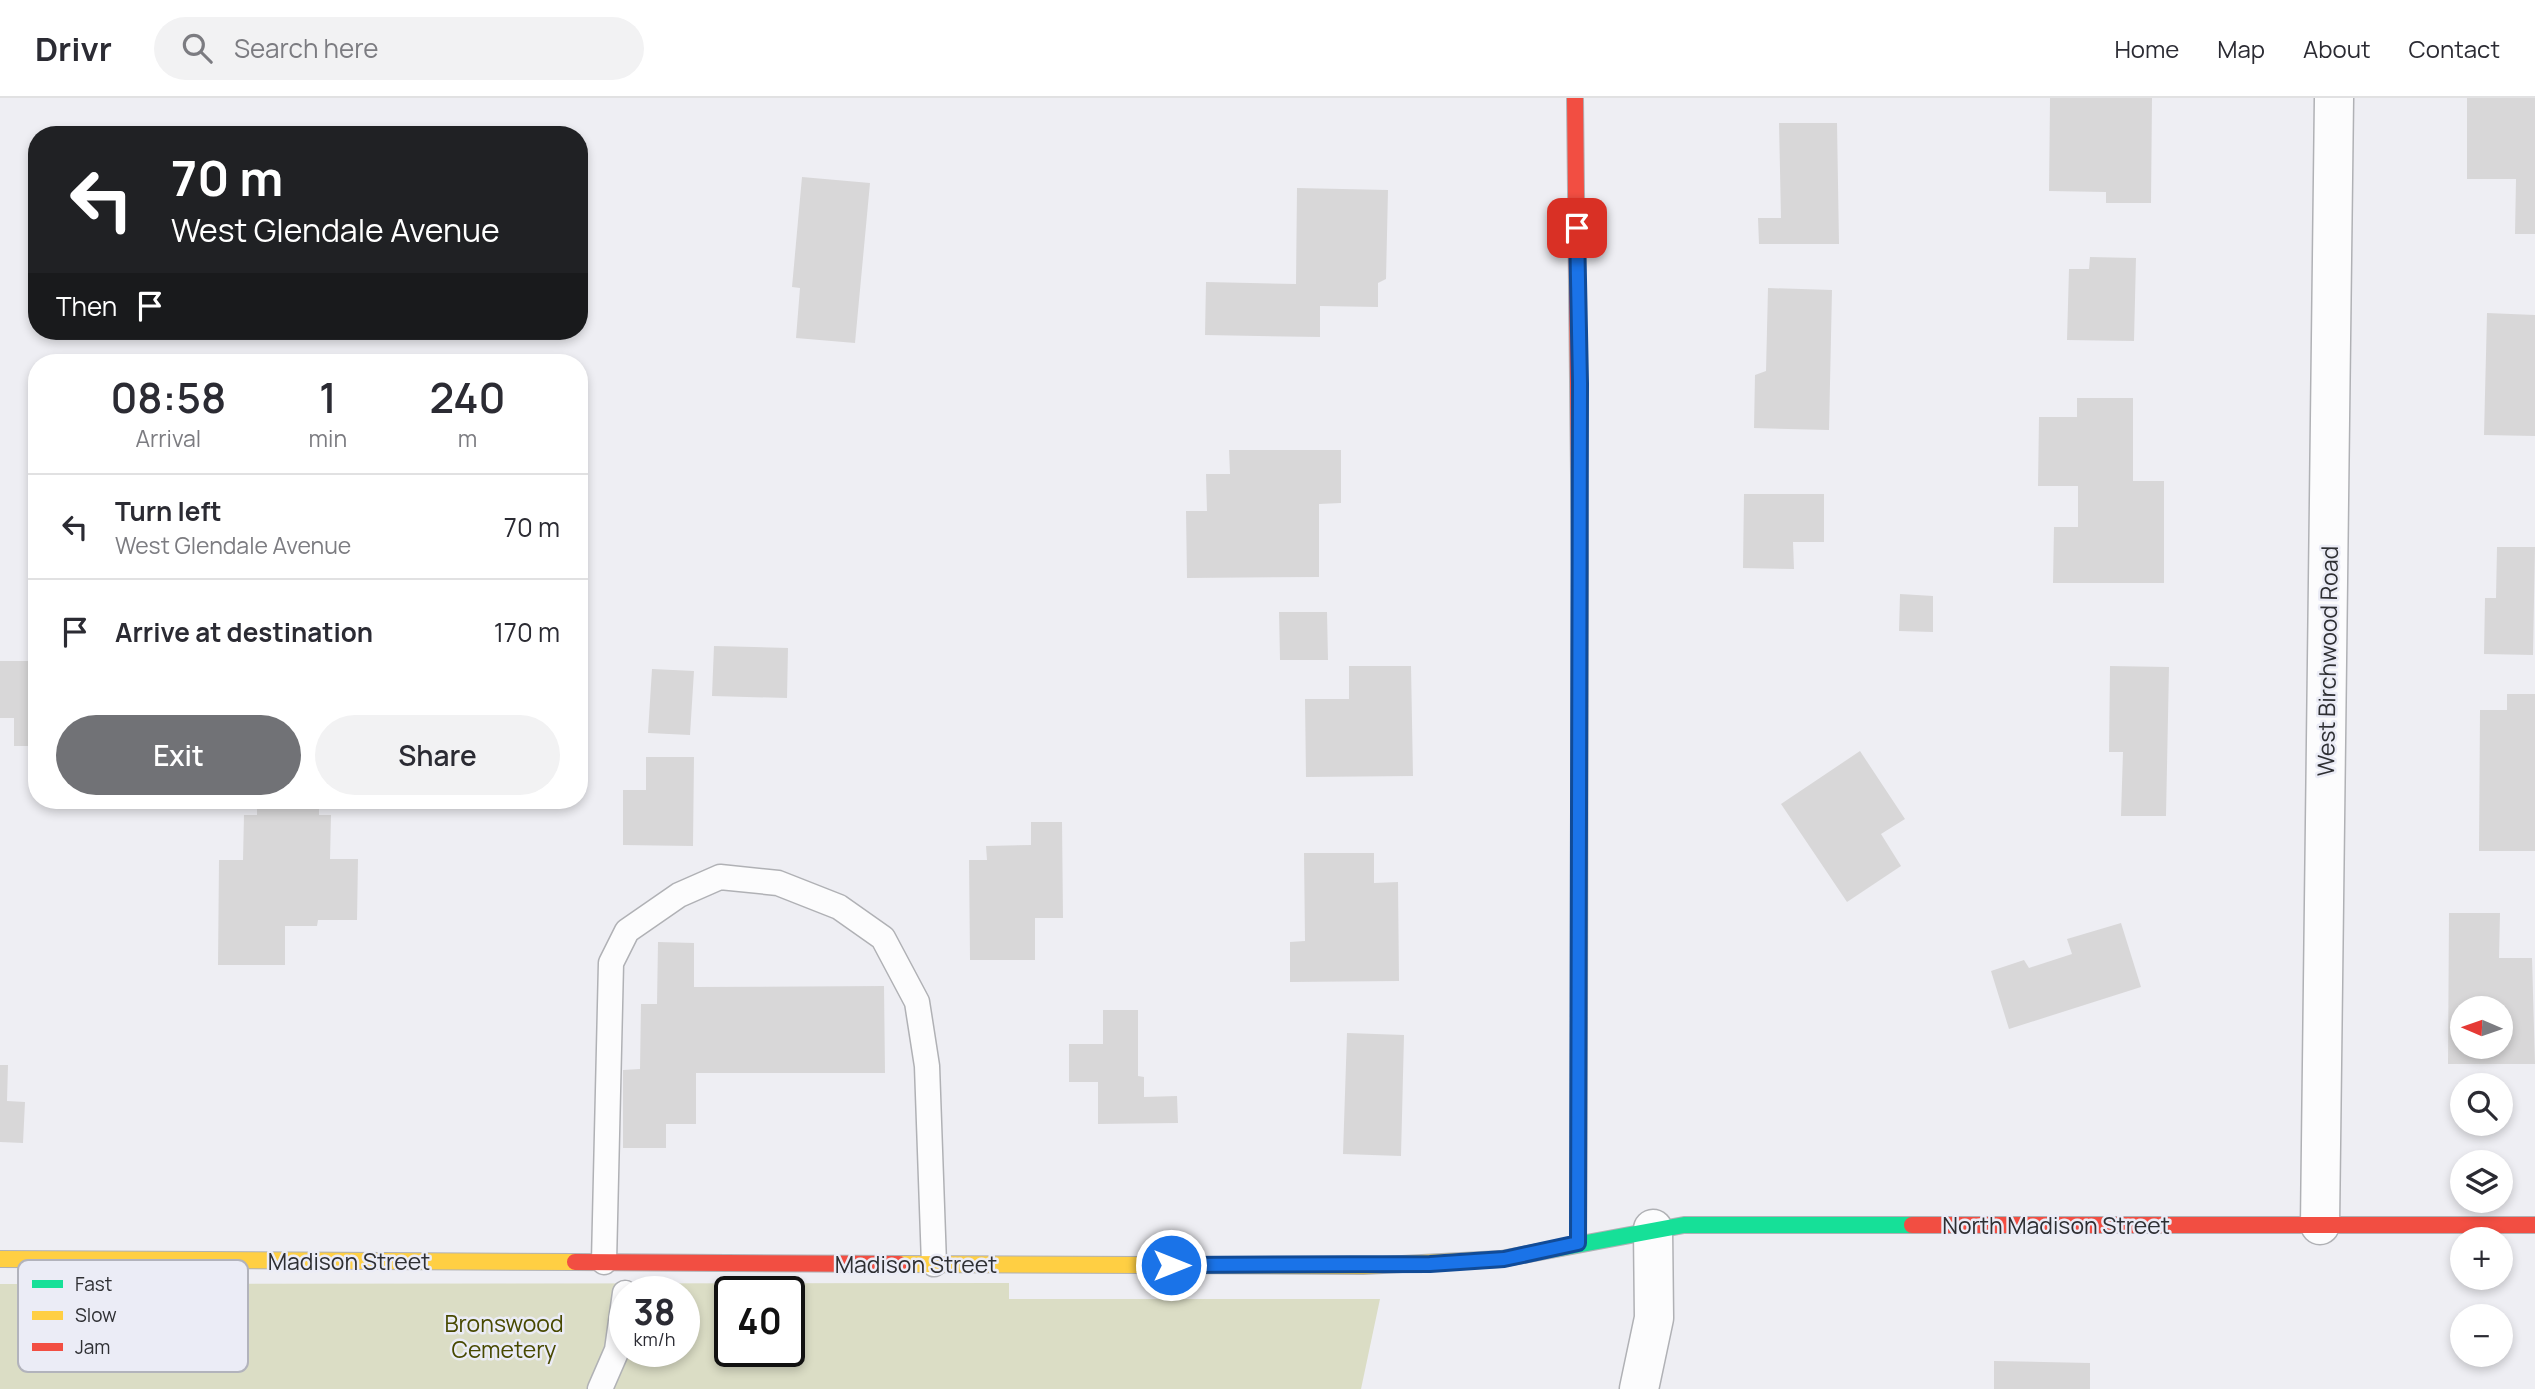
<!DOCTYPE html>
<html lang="en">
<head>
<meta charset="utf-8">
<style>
  body { margin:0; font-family:Manrope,sans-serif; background:#f2f2f3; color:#2b2b33; height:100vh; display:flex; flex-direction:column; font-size:26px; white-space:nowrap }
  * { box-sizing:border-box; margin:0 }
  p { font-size:23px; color:#7c7c81 }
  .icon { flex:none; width:38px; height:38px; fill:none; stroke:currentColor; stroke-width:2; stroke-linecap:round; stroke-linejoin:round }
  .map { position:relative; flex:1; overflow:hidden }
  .side { position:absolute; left:28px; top:256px; width:560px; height:455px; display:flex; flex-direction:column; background:#fff; border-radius:28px; box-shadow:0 4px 10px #0003 }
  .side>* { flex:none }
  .guide { position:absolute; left:28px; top:28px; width:560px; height:214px; border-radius:28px; box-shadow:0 4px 10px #0003; background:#202124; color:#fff; overflow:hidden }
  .needle { width:46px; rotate:272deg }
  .buttons { position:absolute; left:2450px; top:898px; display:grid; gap:14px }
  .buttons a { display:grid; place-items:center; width:63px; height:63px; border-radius:50%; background:#fff; box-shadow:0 4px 10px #0003; font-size:35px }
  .speed { position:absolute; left:609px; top:1178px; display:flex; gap:14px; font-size:35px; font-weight:700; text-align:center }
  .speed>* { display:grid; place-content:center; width:91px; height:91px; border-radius:50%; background:#fff; box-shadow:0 4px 10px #0003; line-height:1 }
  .speed small { font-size:18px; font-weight:400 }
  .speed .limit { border:4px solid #111; border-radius:10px; background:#fff; color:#111 }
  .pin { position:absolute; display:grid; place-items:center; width:60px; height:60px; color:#fff; margin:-30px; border-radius:14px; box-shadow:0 4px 10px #0006 }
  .me { position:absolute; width:77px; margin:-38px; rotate:90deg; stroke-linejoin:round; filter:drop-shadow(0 0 5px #0008) }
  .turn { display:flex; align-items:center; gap:24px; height:147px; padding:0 28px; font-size:32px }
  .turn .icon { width:91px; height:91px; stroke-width:2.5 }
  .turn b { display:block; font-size:49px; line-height:60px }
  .then { display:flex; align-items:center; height:66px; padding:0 28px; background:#0003; gap:14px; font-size:26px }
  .eta { display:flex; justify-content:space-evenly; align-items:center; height:119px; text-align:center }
  .eta b { font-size:42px; font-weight:600; line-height:49px }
  .cta { display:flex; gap:14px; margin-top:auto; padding:14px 28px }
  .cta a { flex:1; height:80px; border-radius:42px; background:#717276; color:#fff; font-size:28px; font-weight:600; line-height:80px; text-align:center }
  .cta a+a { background:#f2f2f3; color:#2b2b33 }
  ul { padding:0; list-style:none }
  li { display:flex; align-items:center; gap:21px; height:105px; padding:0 28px; border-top:2px solid #e1e1e2 }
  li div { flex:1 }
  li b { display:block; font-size:26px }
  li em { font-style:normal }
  header { display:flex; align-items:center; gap:42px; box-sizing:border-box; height:98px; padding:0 35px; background:#fff; border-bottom:2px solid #e1e1e2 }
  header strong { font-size:33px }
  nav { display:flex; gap:38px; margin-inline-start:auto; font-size:24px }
  .search { width:490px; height:63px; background:#f2f2f3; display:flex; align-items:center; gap:18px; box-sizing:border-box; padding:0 24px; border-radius:38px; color:#7c7c81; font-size:26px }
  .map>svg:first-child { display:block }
</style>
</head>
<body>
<header>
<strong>Drivr</strong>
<div class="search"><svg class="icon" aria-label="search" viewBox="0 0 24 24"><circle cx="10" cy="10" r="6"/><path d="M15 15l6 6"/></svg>Search here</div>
<nav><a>Home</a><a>Map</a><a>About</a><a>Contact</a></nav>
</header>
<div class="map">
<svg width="2535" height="1291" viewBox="0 0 2535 1291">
  <rect width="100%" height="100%" fill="#eeeef3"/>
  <path fill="#dbddc5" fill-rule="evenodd" d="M1009,1185v16h371l-19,90h-1361v-105zM625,1194h59v59h-59zM730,1194h59v59h-59z"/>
  <path fill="#d8d7d8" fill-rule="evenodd" d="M2050,0h102l-1,105h-45v-11l-57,-1z
    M2467,0h68v136h-20l1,-55h-49z
    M1779,25h58l2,121h-80l-1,-26h23z
    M802,79l68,6 -15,160 -59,-5 4,-50 -8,-1z
    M1297,90l91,2 -2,89 -8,4v24l-58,-1v31l-115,-2 1,-53 90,2z
    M2090,159l46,1 -2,83 -67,-1 2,-71h20z
    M1768,190l64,2 -3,140 -75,-2 1,-53 11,-4z
    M2487,215l48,2v121l-51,-1z
    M2077,300h56v83h31v102h-111l1,-56h24v-41h-40l1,-69h38z
    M1229,352h112v53l-22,1v73l-132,1 -1,-67h21l-1,-37h24z
    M1744,396h80v48h-31l1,27 -51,-1z
    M2497,449h38l-2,108 -49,-1 1,-56h11z
    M1900,496l33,2v36l-34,-1z
    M1279,514h48l1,48h-48z
    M714,548l74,2 -1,50 -75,-2z
    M0,563h37v85h-23v-28h-14z
    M1349,568h62l2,110 -107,1 -1,-78h44z
    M2110,568l59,1 -3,149h-45l2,-64h-14z
    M652,571l42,2 -4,64 -42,-2z
    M2507,596h28v157h-56l1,-141h27z
    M1860,653l45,68 -24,15 20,32 -54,36 -66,-98z
    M646,659h48l-1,89 -70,-1v-55h23z
    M257,702h62v15h12l-1,44h28l-1,61h-39l-1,6h-32v39h-67l1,-105h24l1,-45h13z
    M1031,724h31l1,96h-28v42h-65l-1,-100h18l-1,-14 45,-1z
    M1304,755h70v30l24,-1 1,99 -109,1v-40l15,-1z
    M2449,815h51l-1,45h33l3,106h-87zM2462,910h39v38h-39z
    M2121,825l20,64 -132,42 -18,-58 33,-11 5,8 43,-14 -5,-15z
    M658,844l36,1v44l190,-1 1,87h-189v51h-30v24h-43v-78l17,-1 1,-65h16z
    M1103,912h35v66l6,1v20l33,-1 1,27 -80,1v-42h-29v-38h34z
    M1347,935l57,2 -3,121 -58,-2z
    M0,967h8l-1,36 18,1 -2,41 -23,-1z
    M1994,1263l96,2v26h-96z"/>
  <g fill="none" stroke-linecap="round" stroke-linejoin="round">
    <defs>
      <path id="lane" d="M604,1164l7,-299 16,-32 52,-36 41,-18 58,6 61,24 44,31 34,64 10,64 7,198
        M600,1291l17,-39 8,-57"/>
      <path id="street" d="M2320,1127l14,-1127
        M1639,1291l15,-71 -1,-89"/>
      <path id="fast" d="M1501,1161l183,-34h228"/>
      <path id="slow" d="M1579,912l1,-442
        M0,1161l575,3
        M899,1166l464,2 138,-7"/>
      <path id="jam" d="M1575,0l5,470
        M1912,1127h623
        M1578,1145l1,-233
        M575,1164l324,2"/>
    </defs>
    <use href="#lane" stroke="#b0b1b5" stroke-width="27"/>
    <use href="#street" stroke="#b0b1b5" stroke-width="41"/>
    <use href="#fast" stroke="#b0b1b5" stroke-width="18"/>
    <use href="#slow" stroke="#b0b1b5" stroke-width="18"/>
    <use href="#jam" stroke="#b0b1b5" stroke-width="18"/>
    <use href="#lane" stroke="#fcfcfd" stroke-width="24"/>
    <use href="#street" stroke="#fcfcfd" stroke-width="38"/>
    <use href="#fast" stroke="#16e098" stroke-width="16"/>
    <use href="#slow" stroke="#ffcf43" stroke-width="16"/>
    <use href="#jam" stroke="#f24e42" stroke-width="16"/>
  </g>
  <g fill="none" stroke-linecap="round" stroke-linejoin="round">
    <defs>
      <path id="route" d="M1171,1167l259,-1 74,-5 74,-16 2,-860 -3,-155"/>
    </defs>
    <use href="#route" stroke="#114b97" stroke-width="18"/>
    <use href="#route" stroke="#1a73e8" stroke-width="12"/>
  </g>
  <g text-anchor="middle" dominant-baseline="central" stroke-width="5" stroke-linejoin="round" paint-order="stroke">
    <g font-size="23" fill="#2e2f33" stroke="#ebecf6">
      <text transform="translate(2327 563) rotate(-89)">West Birchwood Road</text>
      <text x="2056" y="1127">North Madison Street</text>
      <text x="349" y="1163">Madison Street</text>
      <text x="916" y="1166">Madison Street</text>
    </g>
    <g font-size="23" fill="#484900" stroke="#ebecf6">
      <text x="504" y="1225">Bronswood<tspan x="504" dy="26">Cemetery</tspan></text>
    </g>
  </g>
  <rect x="18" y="1162" width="230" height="112" rx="10" fill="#ebecf6" stroke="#b2b3bc" stroke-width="2"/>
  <rect x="32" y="1182" width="31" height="8" fill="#16e098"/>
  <rect x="32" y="1213" width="31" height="9" fill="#ffcf43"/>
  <rect x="32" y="1245" width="31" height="8" fill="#f24e42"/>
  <g font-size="19" fill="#2e2f33">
    <text x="75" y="1193">Fast</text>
    <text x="75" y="1224">Slow</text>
    <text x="75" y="1256">Jam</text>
  </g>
</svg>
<div class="buttons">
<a><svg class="needle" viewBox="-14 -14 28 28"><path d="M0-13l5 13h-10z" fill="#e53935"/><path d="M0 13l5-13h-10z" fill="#7c7c81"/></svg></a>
<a><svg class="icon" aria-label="search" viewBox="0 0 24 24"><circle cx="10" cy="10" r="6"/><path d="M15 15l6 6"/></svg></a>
<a><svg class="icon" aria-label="layers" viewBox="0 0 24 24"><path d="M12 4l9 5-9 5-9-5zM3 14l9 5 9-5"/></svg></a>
<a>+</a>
<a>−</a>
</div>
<div class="speed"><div>38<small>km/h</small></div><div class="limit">40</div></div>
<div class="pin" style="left:1577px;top:130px;background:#d93025"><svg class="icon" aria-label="arrive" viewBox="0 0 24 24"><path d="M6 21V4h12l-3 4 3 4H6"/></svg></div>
<svg class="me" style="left:1171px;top:1167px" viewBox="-20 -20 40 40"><circle r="17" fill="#1a73e8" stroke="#fff" stroke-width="3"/><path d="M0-11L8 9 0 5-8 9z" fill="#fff"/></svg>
<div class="guide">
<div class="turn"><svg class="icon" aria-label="left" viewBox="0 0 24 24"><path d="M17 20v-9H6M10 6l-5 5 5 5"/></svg><div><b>70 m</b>West Glendale Avenue</div></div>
<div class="then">Then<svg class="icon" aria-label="arrive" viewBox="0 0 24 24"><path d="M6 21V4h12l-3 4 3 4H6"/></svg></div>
</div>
<section class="side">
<div class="eta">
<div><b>08:58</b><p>Arrival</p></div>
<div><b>1</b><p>min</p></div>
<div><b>240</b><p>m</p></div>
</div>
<ul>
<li><svg class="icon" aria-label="left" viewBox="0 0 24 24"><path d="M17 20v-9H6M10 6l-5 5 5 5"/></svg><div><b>Turn left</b><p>West Glendale Avenue</p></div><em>70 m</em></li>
<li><svg class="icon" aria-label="arrive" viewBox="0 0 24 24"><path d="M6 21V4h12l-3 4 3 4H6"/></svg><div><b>Arrive at destination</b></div><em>170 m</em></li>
</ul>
<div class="cta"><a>Exit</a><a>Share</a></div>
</section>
</div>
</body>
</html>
